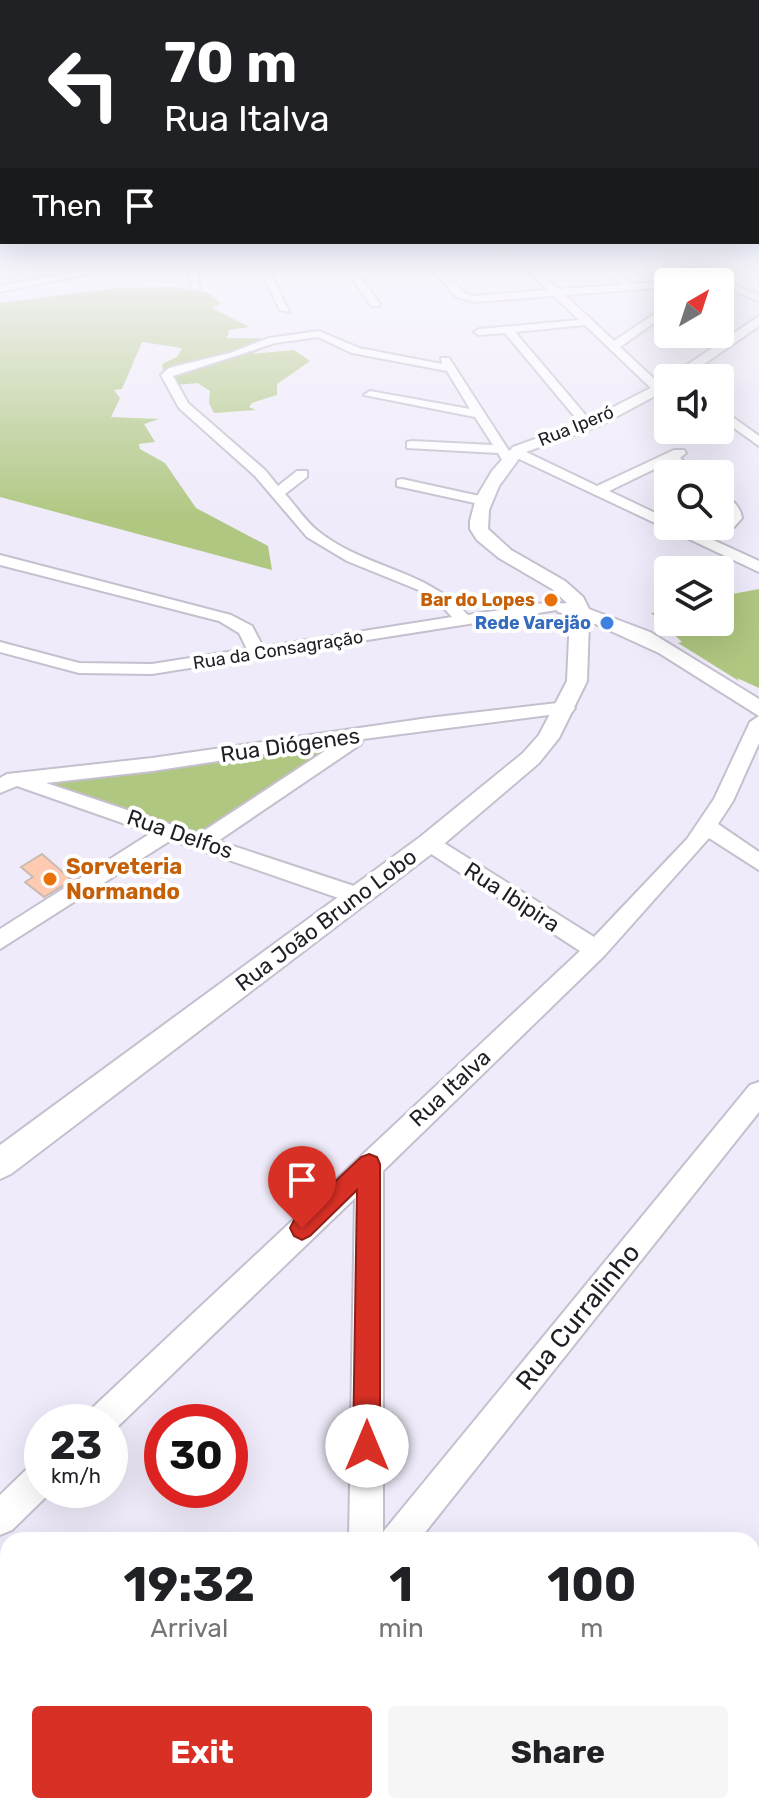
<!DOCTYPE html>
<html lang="en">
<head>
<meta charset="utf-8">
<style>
  body { margin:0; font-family:Rubik,sans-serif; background:#f6f6f6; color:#202124; height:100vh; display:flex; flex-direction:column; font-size:30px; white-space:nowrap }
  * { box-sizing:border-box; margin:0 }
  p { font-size:26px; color:#757577 }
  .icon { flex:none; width:44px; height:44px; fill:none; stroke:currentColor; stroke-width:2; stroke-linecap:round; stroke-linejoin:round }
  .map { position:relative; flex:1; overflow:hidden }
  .details { position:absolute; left:0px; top:1532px; width:760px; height:282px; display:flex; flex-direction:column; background:#fff; border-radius:24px 24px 0 0; box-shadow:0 8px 32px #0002 }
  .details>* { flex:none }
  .hud { position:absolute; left:0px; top:0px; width:760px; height:244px; box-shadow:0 8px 32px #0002; background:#202124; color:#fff; overflow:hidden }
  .needle { width:52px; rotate:39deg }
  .fabs { position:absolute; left:654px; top:268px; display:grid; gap:16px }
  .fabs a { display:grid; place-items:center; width:80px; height:80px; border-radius:8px; background:#fff; box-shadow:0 8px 32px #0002; font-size:40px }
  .speed { position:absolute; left:24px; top:1404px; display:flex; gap:16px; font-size:40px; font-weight:700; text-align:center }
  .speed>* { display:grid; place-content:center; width:104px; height:104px; border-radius:50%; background:#fff; box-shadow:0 8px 32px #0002; line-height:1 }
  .speed small { font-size:20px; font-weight:400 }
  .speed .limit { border:12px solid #d22; background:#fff; color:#111 }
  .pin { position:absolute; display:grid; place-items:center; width:68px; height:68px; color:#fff; margin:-82px -34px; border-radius:50% 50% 50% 0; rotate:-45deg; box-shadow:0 0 8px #0007 }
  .pin .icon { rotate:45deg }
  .me { position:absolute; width:88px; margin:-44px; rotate:0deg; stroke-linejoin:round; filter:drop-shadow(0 0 6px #0008) }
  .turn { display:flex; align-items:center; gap:28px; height:168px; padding:0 32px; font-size:36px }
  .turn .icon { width:104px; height:104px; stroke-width:2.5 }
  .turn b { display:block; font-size:56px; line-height:68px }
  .then { display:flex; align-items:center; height:76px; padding:0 32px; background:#0003; gap:16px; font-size:30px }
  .eta { display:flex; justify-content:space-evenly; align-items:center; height:136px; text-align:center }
  .eta b { font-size:48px; font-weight:700; line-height:56px }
  .button { display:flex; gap:16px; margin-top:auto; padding:16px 32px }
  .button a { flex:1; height:92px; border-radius:8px; background:#d93025; color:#fff; font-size:32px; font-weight:700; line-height:92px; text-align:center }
  .button a+a { background:#f6f6f6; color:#202124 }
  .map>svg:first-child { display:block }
</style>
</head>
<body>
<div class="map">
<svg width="759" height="1813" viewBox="0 0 759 1813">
  <rect width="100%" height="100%" fill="#f0ebfa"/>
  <path fill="#afc781" d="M172,287l37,6 12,11 -9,4 37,19 -20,3 -2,8c9,1 35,-1 41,2l-5,9 -12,5 43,-4 16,11 -33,23v11l-25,8 -3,4 7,3 -42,3 -5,-10 1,-12 -12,-8 -33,3 -3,-22 15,-7 5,-9 -40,-6 -20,47 -8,1 6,8 -9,19 48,2 -15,5 11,18 -16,2 1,5 25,14 31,45 72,38 4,24 -272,-73v-194l117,-15z
    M759,589v99l-22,-10 2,3 -61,-38 4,-1 -31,-29 17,-2v11h52l2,-26z
    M361,735l-158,106 -189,-62z"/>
  <path fill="#fecab1" stroke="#cbbab2" stroke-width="2" d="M42,854l30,26 -28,17 -19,-15 8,-5 -12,-10z"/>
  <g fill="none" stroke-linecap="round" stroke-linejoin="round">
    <defs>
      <path id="minor" d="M104,267h18l-122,25v-6z
        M188,267h9l3,23 -8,-2z
        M259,267h9l21,45 -9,-2z
        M345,267h8l27,37 -1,2h-8z
        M431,267h10l23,26 10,3 74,-6 -23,-23h9l25,22 63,-4 -20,-18h9l22,17 35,-3 3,1h-3v5l-103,8 49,46 54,-36v8l-48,34 45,42 -10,3 -70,-67 -70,7 79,93 -10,3 -79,-95 -26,2 -5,-3 5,-3 100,-9 -25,-24 -80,6 -18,-5z
        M679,267h11l22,10 21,-10h10l-22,13 38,15v6l-39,-15v-4h-14z
        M319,331l40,17 83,16 -1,-6h8l60,93 11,-2 77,37 77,-36h10l2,3 -6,5 18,16h-15l-14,-12 -60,29 59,28v7h15l16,7 21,-7 8,-9 -8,-11v-12c11,2 21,14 22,24l-8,9 -23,12 48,22v11l-246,-116 3,4 -7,4 -5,-1 -6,-10 -91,-5v-6l5,-1 81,4 -18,-28 -111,-22 6,-4 100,18 -23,-38 -95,-18 -34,-16 -43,6 -102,33 15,27 77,67 13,16 19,-15h10v6l-22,17c11,12 21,28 33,37 47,38 106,37 150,84l89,-14 8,5 -2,3 -411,65 -73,-1 -79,-21v-10l79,21 73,1 95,-15 -8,-16 -20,-12 -219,-56v-10l231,60 21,11 11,21 189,-30 -14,-15 -17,-11 -74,-30 -40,-24 -52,-61 -76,-68 -18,-33 8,-7 61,-15 39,-15z
        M720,408l39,28v10l-39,-28z
        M402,479l82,18 7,4 -7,4 -87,-19v-6z
        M566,702l9,6 -3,4 -209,27 -2,5 -143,97 148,49 3,6 -3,6h-16l-179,-62 -171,109v-20l151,-96 -134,-47 -17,7v-15l7,-4 145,-16 276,-40zM337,743l-138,91 -153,-51 106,-12z
        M759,716v27l-26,58 -15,23 41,28v18l-50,-32 -105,118 -221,215v361l367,-447 9,-3v30l-340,428h-70l6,-342 -244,235 -1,-11h-26l5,-11 491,-460 -158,-103 -3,-5 3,-5h14l158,99 93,-98 27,-40 36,-77z
        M42,1461v29h11l-41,40 -12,5v-40l30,-29z
        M759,1661v47l-7,3v-47z
        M430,1806h114l3,7h-114z
        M664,1806h41l-3,7h-41z"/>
      <path id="tertiary" d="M759,316v10l-75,52h-16z
        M668,379v10l-67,36 -78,28 -24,33 -10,24 -1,19 23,21 54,31 18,16 6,12 61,23 109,67v17l-100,-63 -70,-32 -2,60 -28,57 -20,25 -101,86 -427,325 -11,5v-34l420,-308 103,-84 16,-18 28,-54 3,-66 -12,-3 -3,-4 3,-4 9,-1 -15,-14 -53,-31 -22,-18 -7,-11v-8l6,-23 16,-27 21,-24 77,-28z"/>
    </defs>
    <use href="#minor" stroke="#c5bfce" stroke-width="4"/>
    <use href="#tertiary" stroke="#c5bfce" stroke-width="4"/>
    <use href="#minor" fill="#fff" fill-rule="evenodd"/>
    <use href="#tertiary" fill="#fff" fill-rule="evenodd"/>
  </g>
  <linearGradient id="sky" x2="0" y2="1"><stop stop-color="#6db9e8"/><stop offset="0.51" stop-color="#f8f6fd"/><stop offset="1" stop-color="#f8f6fd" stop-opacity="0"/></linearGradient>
  <rect width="759" height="520" fill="url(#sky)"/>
  <path fill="#d93025" stroke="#8d1f18" stroke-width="2" d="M369,1154l8,3 3,7v282l-4,10 -9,3 -10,-3 -4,-10 4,-256 -47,46 -8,4 -8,-4 -4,-8 4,-8 67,-63z"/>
  <g fill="#e8710a" stroke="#fff" stroke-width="3">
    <circle cx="551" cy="600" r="8"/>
    <circle cx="50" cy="879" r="8"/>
  </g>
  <circle fill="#3f7fe0" stroke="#fff" stroke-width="3" cx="607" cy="623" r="8"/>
  <g text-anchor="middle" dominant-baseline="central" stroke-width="8" stroke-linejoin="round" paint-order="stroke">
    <g font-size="18" fill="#201e24" stroke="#fff">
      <text transform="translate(576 426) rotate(-22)">Rua Iperó</text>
      <text transform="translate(278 650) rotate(-9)">Rua da Consagração</text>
    </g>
    <g font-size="18" font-weight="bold" fill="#c56008" stroke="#fff" text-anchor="end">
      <text x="535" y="600">Bar do Lopes</text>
    </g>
    <g font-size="18" font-weight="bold" fill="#366cbe" stroke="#fff" text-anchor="end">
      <text x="591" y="623">Rede Varejão</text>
    </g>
    <g font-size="22" fill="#201e24" stroke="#fff">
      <text transform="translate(290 745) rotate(-8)">Rua Diógenes</text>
      <text transform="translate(180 834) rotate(19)">Rua Delfos</text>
      <text transform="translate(512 897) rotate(33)">Rua Ibipira</text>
      <text transform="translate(326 920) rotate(-37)">Rua João Bruno Lobo</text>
      <text transform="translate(450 1088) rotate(-43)">Rua Italva</text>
    </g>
    <g font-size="22" font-weight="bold" fill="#c56008" stroke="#fff" text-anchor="start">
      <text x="66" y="866">Sorveteria<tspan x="66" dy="25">Normando</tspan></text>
    </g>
    <g font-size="26" fill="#201e24" stroke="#fff">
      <text transform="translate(578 1317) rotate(-51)">Rua Curralinho</text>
    </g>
  </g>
</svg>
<div class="fabs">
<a><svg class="needle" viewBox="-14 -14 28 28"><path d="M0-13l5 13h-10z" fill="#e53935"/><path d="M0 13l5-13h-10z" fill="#757577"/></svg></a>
<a><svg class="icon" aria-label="sound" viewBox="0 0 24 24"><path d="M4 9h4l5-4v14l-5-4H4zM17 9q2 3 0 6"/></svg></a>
<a><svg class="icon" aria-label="search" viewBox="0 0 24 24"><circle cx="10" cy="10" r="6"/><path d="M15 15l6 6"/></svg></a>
<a><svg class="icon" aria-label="layers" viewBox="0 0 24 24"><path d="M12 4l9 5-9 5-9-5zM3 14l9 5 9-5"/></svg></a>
</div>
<div class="speed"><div>23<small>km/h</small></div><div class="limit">30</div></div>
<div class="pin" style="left:302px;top:1228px;background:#d93025"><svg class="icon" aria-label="arrive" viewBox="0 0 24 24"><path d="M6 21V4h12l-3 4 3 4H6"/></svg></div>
<svg class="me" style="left:367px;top:1446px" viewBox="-20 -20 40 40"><circle r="19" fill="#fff"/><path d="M0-13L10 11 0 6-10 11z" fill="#d93025"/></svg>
<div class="hud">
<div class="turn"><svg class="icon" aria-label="left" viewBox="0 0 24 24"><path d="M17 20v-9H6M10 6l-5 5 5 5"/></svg><div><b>70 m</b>Rua Italva</div></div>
<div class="then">Then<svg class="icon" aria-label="arrive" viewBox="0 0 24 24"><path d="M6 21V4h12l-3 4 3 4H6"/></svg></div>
</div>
<section class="details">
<div class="eta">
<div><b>19:32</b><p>Arrival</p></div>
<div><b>1</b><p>min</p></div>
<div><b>100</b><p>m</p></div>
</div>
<div class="button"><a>Exit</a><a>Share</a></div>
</section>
</div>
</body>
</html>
